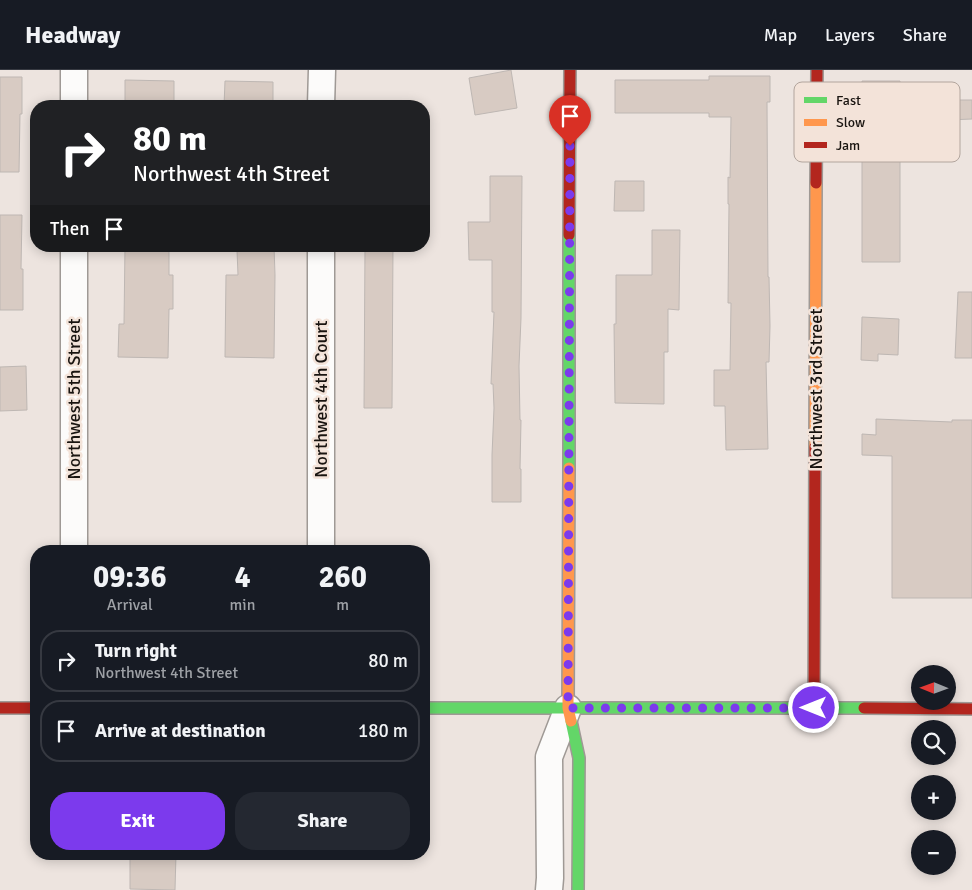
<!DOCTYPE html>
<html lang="en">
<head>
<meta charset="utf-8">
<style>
  body { margin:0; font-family:Signika,sans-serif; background:#242831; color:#f1f3f6; height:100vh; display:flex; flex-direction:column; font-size:19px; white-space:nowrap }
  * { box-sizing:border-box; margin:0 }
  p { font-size:16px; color:#9ea1a6 }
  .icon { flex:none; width:28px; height:28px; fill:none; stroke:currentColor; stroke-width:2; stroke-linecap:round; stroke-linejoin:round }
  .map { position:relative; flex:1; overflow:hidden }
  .drawer { position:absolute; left:30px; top:475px; width:400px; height:315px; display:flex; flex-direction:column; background:#171b24; border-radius:20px; box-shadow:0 2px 12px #0003 }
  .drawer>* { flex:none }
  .guide { position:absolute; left:30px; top:30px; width:400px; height:152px; border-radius:20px; box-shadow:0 2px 12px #0003; background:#202124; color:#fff; overflow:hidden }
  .needle { width:32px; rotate:271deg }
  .controls { position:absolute; left:911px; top:595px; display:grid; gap:10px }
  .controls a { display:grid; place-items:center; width:45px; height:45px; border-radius:50%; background:#171b24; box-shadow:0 2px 12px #0003; font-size:25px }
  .pin { position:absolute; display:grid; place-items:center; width:42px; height:42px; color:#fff; margin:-51px -21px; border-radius:50% 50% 50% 0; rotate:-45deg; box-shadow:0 0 5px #0007 }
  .pin .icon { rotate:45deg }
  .me { position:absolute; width:55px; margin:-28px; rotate:270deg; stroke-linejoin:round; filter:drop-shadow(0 0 4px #0008) }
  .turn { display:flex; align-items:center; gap:18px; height:105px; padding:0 20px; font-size:22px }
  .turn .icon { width:65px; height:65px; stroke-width:2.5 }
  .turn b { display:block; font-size:35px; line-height:42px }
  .then { display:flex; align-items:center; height:48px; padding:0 20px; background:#0003; gap:10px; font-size:19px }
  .eta { display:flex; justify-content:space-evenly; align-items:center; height:85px; text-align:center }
  .eta b { font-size:30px; font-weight:700; line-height:35px }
  .primary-button { display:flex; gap:10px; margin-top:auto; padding:10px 20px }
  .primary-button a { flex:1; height:58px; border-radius:20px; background:#7c3aed; color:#fff; font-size:20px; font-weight:700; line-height:58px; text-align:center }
  .primary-button a+a { background:#242831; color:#f1f3f6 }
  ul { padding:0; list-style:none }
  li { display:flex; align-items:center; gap:15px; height:62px; margin:0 10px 8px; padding:0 10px; border:2px solid #363941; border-radius:20px }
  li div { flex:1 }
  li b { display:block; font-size:19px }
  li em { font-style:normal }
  header { display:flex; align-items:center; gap:30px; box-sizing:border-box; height:70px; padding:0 25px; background:#171b24; border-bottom:1px solid #363941 }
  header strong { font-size:24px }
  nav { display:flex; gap:28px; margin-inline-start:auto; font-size:18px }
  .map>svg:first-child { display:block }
</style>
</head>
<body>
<header>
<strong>Headway</strong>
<nav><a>Map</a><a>Layers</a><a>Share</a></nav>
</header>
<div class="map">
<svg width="972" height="820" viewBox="0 0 972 820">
  <rect width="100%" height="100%" fill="#ede4df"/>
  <path fill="#d8cbc3" stroke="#beb7b3" d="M511,0l6,38 -42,7 -6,-37z
    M709,6h61v26h-3l1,175h1l1,49 -1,36h-3l2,87 -42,1 -1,-44h-11v-36h16l1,-67h-3l1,-99h-1v-27l2,1 1,-61h-22v-4h-94v-33h94z
    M0,7h22v37h-2l-1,58h-19z
    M125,10l49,1v25h-49z
    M225,11l48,1v24h-49z
    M862,11h38v181h-38z
    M947,30h25v19l-25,1z
    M490,106h32l-1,142 -2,48 1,54h1l-1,49h1v33h-29v-47l2,-47 -1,-24h-2l3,-72h-2v-52h-23l-1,-38h22z
    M615,111h29v30h-30z
    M0,145h22l-1,54h2v41h-23z
    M652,160h28l-1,80 -11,-1v43h-4v52l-49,-1 -1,-79h2v-49h36z
    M125,176h44v29h4v34h-4l-1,49 -50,-1 1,-33h5z
    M248,176h26l1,29 -1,83 -49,-1 1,-82h12l-1,-25h11z
    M365,176h28l-1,162h-28z
    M958,222h14v66h-17z
    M862,247l37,2 -1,36 -20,-1v7l-17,-1z
    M26,296l1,44 -27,1v-44z
    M876,349l76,3v-2h20v178h-80v-142l-30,-1v-21l14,1z
    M130,784h46l-1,36 -45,-1z"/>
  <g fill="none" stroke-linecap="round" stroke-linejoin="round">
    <defs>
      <path id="street" d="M74,0v36
        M321,36l1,-36
        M74,176v305
        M321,481v-305
        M549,820l1,-12 -1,-121 19,-49"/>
      <path id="fast" d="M569,398v-233
        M424,638h440
        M571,651l8,37 -1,132"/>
      <path id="slow" d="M815,377l1,-264
        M569,398l-1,240 3,13"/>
      <path id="jam" d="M816,113l1,-113
        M569,165l1,-165
        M814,637l1,-260
        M0,638h36
        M864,638l108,1"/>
    </defs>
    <use href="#street" stroke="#9f9995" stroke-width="29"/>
    <use href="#fast" stroke="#9f9995" stroke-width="14"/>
    <use href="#slow" stroke="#9f9995" stroke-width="14"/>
    <use href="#jam" stroke="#9f9995" stroke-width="14"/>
    <use href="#street" stroke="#fcfbfa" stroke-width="26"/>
    <use href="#fast" stroke="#63d668" stroke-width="11"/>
    <use href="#slow" stroke="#ff974d" stroke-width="11"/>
    <use href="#jam" stroke="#b3261e" stroke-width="11"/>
  </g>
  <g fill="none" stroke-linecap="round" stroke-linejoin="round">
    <path stroke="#7c3aed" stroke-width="9" stroke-dasharray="0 16.2" d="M570,76l-2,562h246"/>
  </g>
  <g text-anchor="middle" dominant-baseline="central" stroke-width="5" stroke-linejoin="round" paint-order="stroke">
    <g font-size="18" fill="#191410" stroke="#f3e3d9">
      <text transform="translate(816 319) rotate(-90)">Northwest 3rd Street</text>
      <text transform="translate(74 329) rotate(-90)">Northwest 5th Street</text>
      <text transform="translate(321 329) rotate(-90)">Northwest 4th Court</text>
    </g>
  </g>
  <rect x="794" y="12" width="166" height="80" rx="8" fill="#f3e3d9" stroke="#b2a59d" stroke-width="1"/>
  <rect x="804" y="27" width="23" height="6" fill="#63d668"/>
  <rect x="804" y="49" width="23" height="7" fill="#ff974d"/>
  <rect x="804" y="72" width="23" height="6" fill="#b3261e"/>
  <g font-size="14" fill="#191410">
    <text x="836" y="35">Fast</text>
    <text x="836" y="57">Slow</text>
    <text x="836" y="80">Jam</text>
  </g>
</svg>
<div class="controls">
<a><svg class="needle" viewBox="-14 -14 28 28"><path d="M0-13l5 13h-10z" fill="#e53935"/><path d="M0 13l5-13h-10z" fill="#9ea1a6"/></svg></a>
<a><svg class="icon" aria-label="search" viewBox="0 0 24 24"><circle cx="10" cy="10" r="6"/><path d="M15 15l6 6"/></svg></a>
<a>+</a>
<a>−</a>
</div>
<div class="pin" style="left:570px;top:76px;background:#d93025"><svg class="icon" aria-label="arrive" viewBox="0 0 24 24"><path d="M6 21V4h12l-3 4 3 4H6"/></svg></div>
<svg class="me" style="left:814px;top:638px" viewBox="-20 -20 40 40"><circle r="17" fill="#7c3aed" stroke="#fff" stroke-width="3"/><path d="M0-11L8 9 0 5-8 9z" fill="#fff"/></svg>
<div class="guide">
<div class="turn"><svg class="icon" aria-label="right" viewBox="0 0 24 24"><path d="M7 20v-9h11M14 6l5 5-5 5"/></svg><div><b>80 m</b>Northwest 4th Street</div></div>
<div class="then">Then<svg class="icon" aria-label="arrive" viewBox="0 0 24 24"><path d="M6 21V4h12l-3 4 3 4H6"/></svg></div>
</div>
<section class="drawer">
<div class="eta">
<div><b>09:36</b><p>Arrival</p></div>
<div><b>4</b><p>min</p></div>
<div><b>260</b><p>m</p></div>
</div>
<ul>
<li><svg class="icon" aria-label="right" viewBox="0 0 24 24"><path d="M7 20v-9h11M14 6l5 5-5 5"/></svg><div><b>Turn right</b><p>Northwest 4th Street</p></div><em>80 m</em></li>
<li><svg class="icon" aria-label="arrive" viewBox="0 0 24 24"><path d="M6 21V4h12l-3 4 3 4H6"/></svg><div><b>Arrive at destination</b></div><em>180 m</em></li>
</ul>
<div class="primary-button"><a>Exit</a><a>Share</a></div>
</section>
</div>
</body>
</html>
